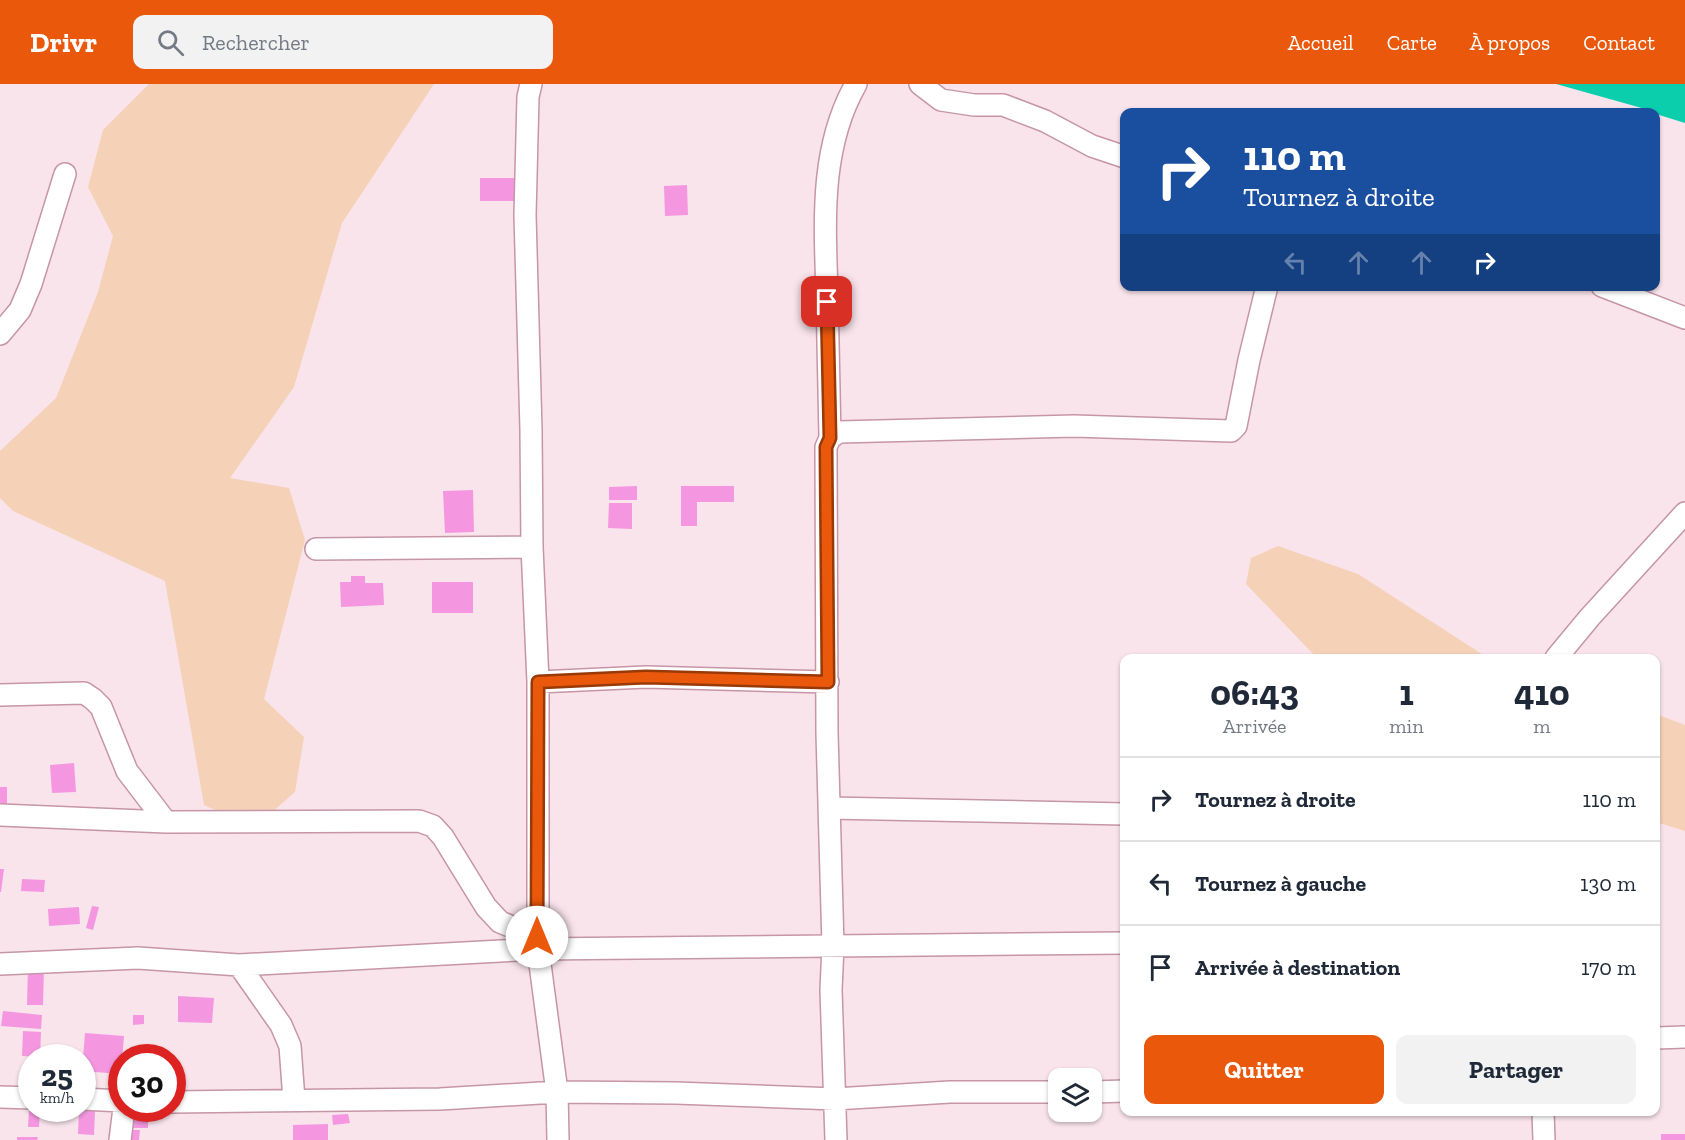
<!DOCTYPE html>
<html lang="fr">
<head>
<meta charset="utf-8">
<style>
  body { margin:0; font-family:"Zilla Slab",serif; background:#f2f2f3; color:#1f2937; height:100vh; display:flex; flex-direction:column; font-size:22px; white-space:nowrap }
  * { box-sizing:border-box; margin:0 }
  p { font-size:20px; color:#747a83 }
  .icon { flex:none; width:33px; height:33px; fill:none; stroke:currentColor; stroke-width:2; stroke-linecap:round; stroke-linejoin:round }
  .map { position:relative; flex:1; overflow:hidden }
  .drawer { position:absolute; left:1120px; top:570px; width:540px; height:462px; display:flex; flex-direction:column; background:#fff; border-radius:12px; box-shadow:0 2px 4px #0004 }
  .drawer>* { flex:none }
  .top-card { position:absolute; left:1120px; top:24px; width:540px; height:183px; border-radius:12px; box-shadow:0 2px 4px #0004; background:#1a4fa0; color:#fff; overflow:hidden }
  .controls { position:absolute; left:1048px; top:984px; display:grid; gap:12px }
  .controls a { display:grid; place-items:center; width:54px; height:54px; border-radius:12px; background:#fff; box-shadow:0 2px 4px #0004; font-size:30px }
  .speed { position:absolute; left:18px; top:960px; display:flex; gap:12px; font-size:30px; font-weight:700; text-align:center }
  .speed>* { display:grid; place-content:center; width:78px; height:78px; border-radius:50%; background:#fff; box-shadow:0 2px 4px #0004; line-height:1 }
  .speed small { font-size:15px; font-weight:400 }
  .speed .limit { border:9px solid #d22; background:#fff; color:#111 }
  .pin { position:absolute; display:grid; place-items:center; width:51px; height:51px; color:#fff; margin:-26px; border-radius:12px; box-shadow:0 3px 9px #0006 }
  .me { position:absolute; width:66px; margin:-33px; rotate:0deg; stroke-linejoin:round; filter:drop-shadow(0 0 4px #0008) }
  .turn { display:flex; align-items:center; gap:21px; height:126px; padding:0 24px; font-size:27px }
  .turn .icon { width:78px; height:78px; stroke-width:2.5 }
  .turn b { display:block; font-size:42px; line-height:51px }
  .lanes { display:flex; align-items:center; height:57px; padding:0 24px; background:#0003; justify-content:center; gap:30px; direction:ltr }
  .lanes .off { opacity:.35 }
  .eta { display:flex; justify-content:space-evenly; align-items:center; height:102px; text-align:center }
  .eta b { font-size:36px; font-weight:800; line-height:42px }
  .primary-button { display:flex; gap:12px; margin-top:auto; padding:12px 24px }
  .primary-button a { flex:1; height:69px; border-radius:12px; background:#ea580c; color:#fff; font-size:24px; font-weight:800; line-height:69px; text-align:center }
  .primary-button a+a { background:#f2f2f3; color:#1f2937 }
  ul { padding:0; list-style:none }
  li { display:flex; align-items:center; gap:18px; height:84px; padding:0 24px; border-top:2px solid #e0e1e3 }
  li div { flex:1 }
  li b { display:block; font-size:22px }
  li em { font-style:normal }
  header { display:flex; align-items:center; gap:36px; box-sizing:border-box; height:84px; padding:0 30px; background:#ea580c; color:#fff }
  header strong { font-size:28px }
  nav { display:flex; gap:33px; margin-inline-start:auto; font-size:21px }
  .search { width:420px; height:54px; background:#f2f2f3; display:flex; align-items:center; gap:15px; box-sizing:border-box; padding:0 21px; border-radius:12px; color:#747a83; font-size:22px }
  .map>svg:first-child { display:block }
</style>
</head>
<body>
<header>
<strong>Drivr</strong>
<div class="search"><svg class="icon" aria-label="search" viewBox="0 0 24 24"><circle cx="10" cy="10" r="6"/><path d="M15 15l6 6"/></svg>Rechercher</div>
<nav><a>Accueil</a><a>Carte</a><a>À propos</a><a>Contact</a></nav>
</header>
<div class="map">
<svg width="1685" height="1056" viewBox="0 0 1685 1056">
  <rect width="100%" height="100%" fill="#f9e4eb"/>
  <path fill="#f5d1b8" d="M149,0h285l-92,139 -48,164 -64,91 59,10 16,52 -41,159 40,38 -9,55 -41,36 -50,-23 -39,-224 -152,-70 -13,-13v-47l56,-53 42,-106 15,-56 -25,-49 15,-57z
    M1278,462l80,28 130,84h-171l-71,-74 5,-26z
    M1656,630l29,11v106l-29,-9z"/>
  <path fill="#0bcead" d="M1556,0h129v39l-29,-9v-2z"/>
  <path fill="#f497e0" d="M480,94h41v23h-41z
    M687,101l1,30 -23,1 -1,-30z
    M637,402v14h-28v-13z
    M681,402h53v16h-37v24h-16z
    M473,406l1,42 -29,1 -2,-42z
    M609,419h23v26l-24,-1z
    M351,492h14v7h18l1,22 -43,2 -1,-25h11z
    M432,498h41v31h-41z
    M74,679l2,29 -24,1 -2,-28z
    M0,703h7v23h-7z
    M0,785h4l-3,23h-1z
    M22,795l23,1 -1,12 -23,-1z
    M92,822l7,1 -6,23 -7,-2z
    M79,823l1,17 -31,2 -1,-17z
    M28,883h16l-1,38h-16z
    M178,912l36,2 -2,25 -34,-1z
    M3,927l39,4 -1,14 -40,-3z
    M133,931h11v9l-11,1z
    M23,947l18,1 -1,25 -18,-1z
    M85,949l39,3 -3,38 -39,-3z
    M29,1025h11l-1,18h-11z
    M79,1026l16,1 -1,24 -16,-1z
    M131,1026h17v18h-17z
    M348,1030l2,9 -17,2 -1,-10z
    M328,1040v16h-35v-15z
    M128,1046h12l-1,10h-11z
    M1661,1050h24v6h-24z
    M17,1053h21l-1,3h-20z"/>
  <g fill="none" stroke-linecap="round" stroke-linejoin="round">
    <defs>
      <path id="minor" d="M531,0l-3,13 -3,118 6,215 1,117 6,135v267l587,-6
        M920,0l21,16 33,5h29l42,16 47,25 33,11
        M1602,202l83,32
        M0,250l20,-24 11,-26 34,-110
        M830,354c-1,-47 -2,-95 -3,-143 -2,-71 -8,-146 29,-211
        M316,465l216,-2
        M1556,574l34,-41 95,-104
        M538,598l108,-5 182,5
        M0,611l84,-2 9,6 8,8 26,64 39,51
        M830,724l295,6
        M0,731l166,7 253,-1 14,5 10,11 43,70 14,15 37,15
        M0,880l138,-6 101,7 299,-16 19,143 1,48
        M239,881l42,60 9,21 4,54
        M1656,954l29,-1
        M1092,1008l33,-1
        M0,1013l32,1
        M82,1015l40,2
        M172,1018l268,-3 117,-7 119,1 159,6 115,-7h109
        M1543,1028l1,28
        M120,1056l4,-32
        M836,1056l-5,-150 2,-44 -6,-213 -1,-286 4,-9 9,-6 235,-6 157,5 5,-5 13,-66 18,-74"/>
    </defs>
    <use href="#minor" stroke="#c695a7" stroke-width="24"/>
    <use href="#minor" stroke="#fff" stroke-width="21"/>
  </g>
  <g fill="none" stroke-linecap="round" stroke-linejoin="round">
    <defs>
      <path id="route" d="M537,853l1,-255 108,-5 182,5 -2,-235 4,-9 -3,-136"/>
    </defs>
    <use href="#route" stroke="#983908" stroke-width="15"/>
    <use href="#route" stroke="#ea580c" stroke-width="10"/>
  </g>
</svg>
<div class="controls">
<a><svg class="icon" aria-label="layers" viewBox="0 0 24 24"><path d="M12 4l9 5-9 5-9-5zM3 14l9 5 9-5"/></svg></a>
</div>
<div class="speed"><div>25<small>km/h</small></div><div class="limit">30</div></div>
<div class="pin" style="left:827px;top:218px;background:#d93025"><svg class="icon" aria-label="arrive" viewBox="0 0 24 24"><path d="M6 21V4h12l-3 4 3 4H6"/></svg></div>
<svg class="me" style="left:537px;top:853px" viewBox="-20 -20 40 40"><circle r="19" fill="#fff"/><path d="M0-13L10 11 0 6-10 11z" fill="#ea580c"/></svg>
<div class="top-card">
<div class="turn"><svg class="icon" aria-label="right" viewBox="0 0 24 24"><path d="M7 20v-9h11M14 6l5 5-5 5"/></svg><div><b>110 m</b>Tournez à droite</div></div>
<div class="lanes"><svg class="icon off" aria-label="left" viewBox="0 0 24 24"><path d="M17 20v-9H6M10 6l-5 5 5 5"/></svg><svg class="icon off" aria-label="ahead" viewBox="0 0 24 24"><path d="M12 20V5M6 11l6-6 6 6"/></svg><svg class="icon off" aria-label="ahead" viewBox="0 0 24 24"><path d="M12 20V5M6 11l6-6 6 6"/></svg><svg class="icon" aria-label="right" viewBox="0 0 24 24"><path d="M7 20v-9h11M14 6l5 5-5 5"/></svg></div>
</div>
<section class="drawer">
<div class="eta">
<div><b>06:43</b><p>Arrivée</p></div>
<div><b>1</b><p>min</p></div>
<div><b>410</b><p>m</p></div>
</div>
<ul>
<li><svg class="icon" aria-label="right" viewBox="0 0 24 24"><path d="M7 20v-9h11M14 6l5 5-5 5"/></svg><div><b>Tournez à droite</b></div><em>110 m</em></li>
<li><svg class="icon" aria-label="left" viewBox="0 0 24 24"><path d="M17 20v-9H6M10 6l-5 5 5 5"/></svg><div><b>Tournez à gauche</b></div><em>130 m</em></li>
<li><svg class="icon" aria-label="arrive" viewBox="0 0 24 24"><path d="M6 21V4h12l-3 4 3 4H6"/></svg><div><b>Arrivée à destination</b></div><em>170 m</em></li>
</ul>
<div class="primary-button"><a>Quitter</a><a>Partager</a></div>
</section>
</div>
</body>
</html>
